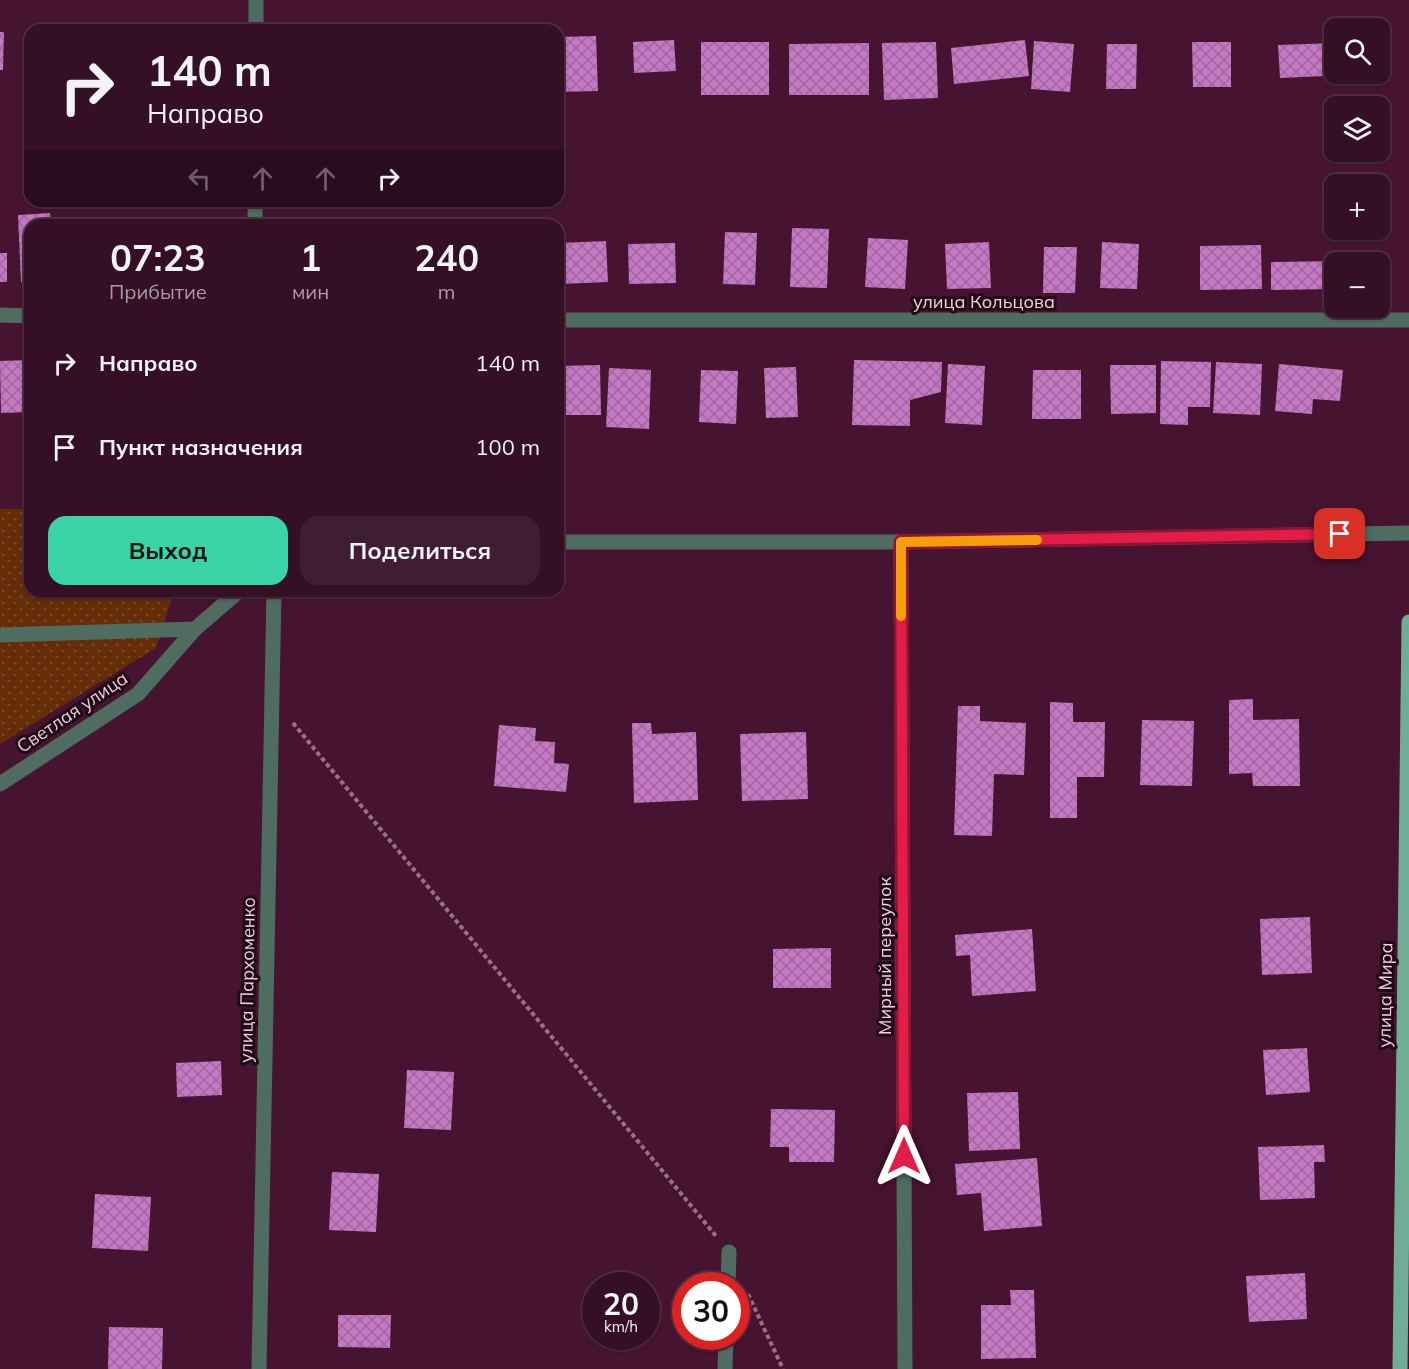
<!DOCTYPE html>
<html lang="ru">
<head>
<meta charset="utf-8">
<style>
  body { margin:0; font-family:Mulish,sans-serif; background:#3f1d32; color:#f1f3f6; height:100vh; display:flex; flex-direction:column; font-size:22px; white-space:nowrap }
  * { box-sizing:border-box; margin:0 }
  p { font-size:20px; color:#a99ca7 }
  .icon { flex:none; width:33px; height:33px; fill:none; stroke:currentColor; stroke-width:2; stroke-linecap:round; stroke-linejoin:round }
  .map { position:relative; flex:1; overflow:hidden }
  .drawer { position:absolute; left:24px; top:219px; width:540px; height:378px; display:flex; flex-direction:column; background:#340f25; border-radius:18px; box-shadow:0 2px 4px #0004,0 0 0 2px #4e2f42 }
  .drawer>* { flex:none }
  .banner { position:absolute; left:24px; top:24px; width:540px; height:183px; border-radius:18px; box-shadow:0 2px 4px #0004,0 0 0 2px #4e2f42; background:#340f25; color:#f1f3f6; overflow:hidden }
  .controls { position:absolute; left:1324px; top:18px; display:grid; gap:12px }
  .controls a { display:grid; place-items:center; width:66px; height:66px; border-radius:12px; background:#340f25; box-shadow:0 2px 4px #0004,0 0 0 2px #4e2f42; font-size:30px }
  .speed { position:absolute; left:582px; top:1272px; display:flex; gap:12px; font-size:30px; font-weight:700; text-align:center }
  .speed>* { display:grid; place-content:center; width:78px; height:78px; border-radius:50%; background:#340f25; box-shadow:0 2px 4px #0004,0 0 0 2px #4e2f42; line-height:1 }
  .speed small { font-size:15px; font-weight:400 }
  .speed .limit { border:9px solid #d22; background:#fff; color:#111 }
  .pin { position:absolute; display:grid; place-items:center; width:51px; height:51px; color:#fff; margin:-26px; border-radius:12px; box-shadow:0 3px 9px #0006 }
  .me { position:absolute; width:66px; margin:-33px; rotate:0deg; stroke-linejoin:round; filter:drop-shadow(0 0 4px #0008) }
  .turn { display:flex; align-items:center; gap:21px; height:126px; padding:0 24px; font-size:27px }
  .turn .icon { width:78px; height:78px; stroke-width:2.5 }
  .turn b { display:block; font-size:42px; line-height:51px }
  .lanes { display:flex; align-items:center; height:57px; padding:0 24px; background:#0003; justify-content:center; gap:30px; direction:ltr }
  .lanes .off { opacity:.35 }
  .eta { display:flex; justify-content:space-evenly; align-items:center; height:102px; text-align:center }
  .eta b { font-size:36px; font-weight:700; line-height:42px }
  .button { display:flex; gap:12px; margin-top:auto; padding:12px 24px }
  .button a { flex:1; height:69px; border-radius:18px; background:#38d4a6; color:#111; font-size:24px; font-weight:700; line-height:69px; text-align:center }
  .button a+a { background:#3f1d32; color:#f1f3f6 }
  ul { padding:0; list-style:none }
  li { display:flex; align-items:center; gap:18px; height:84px; padding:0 24px }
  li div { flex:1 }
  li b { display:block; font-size:22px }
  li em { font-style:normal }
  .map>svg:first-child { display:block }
</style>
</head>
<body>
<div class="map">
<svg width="1409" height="1369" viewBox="0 0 1409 1369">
  <defs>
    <pattern id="garden-dots" width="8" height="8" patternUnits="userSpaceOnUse" patternTransform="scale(1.5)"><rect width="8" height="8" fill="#642c07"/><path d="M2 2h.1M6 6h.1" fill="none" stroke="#7b4a2b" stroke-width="1.8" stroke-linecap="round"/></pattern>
    <pattern id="building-cross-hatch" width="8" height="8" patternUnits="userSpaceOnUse" patternTransform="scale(1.5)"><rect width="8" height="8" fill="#c477c2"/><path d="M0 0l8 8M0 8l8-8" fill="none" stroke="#9f669c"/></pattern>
  </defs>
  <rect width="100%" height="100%" fill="#461431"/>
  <path fill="url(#garden-dots)" d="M0,509h30v82h144l-18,57 -156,96z"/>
  <path fill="url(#building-cross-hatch)" d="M0,32h4l-1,38h-3z
    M596,36l2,55 -40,1v-55z
    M674,40l2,31 -42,2 -1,-31z
    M1025,40l4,36 -75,8 -3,-36z
    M1034,41l40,3 -4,48 -39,-3z
    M701,42h68v53h-68z
    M936,42l2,56 -54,2 -2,-57z
    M1192,42h39v45h-38z
    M869,43v52h-80v-51z
    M1335,43v31h11l1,1 -67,3 -2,-33z
    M1107,44h30l-1,45h-30z
    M50,213l1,12h-21v56l-9,1 -3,-67z
    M445,219v6h-65v-5z
    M792,228l37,1 -2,59 -37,-1z
    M725,232l32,1 -2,52 -32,-1z
    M868,238l40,2 -3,49 -40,-2z
    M606,241l2,41 -48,2 -1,-41z
    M989,242l2,46 -44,1 -2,-45z
    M1102,242l37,2 -2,45 -37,-1z
    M675,243l1,40 -47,1 -1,-40z
    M1261,245l1,44 -62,1v-44z
    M1044,247h33l-2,46h-32z
    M0,253h7v29h-7z
    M1335,261v28l-64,1v-28z
    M30,360v52l-29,1 -1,-52z
    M854,360l88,2 -1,30 -31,8v26l-58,-1z
    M1161,361l50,1 -1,45h-22v18l-28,-1z
    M1216,362l46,2 -2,51 -47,-2z
    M948,364l37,2 -3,59 -37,-2z
    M1279,364l64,6 -3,31 -27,-2 -1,15 -37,-3z
    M600,365l1,50h-43v-49z
    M1110,365h46v48l-45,1z
    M796,367l2,50 -32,1 -2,-50z
    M609,368l42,2 -2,59 -43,-2z
    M701,370l37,1 -2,53 -37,-2z
    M1033,370h48v49h-49z
    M1253,699v21l46,-1 1,67h-47l-1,-13 -23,1v-74z
    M1050,702l23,1v19h32l-1,55h-27v41h-27z
    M958,706h22v15l46,2 -2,52 -30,-1 -2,62 -38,-1z
    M1142,720l52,1 -2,65 -52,-1z
    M632,723h19l1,11 44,-2 2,68 -64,3z
    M499,725l37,3 -1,13 20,1 -1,21 15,1 -3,28 -72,-6z
    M806,732l2,67 -66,2 -2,-67z
    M1310,917l2,56 -50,2 -2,-56z
    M1032,929l4,62 -64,5 -2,-41 -14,1 -1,-21z
    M831,948v40h-58v-39z
    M1307,1048l3,44 -44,3 -3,-45z
    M221,1061l1,34 -45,2 -1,-34z
    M407,1070l47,2 -3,58 -47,-2z
    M1018,1092l2,57 -51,2 -2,-58z
    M771,1109l64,1 -1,52h-45v-15h-19z
    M1324,1145l1,17h-11l1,36 -55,2 -2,-53z
    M1037,1158l5,68 -58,5 -3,-38 -24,2 -2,-31z
    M332,1172l47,2 -3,58 -47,-2z
    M95,1194l56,3 -3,54 -56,-3z
    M1305,1273l2,46 -58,3 -3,-46z
    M1010,1290h24l2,68 -55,1v-54h30z
    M338,1315h53l-1,33 -52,-1z
    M109,1327l54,1 -1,41h-54z"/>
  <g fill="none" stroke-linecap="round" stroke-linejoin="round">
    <path stroke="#9a7087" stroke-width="4" stroke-dasharray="4.5 3" stroke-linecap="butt" d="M293,723l423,513
      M748,1294l35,75"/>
    <path stroke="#4f6c60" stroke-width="15" d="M256,30v-30
      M255,225v-24
      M0,315l30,1
      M558,320h851
      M558,542h343l508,-9
      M901,542l4,827
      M0,635l195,-6
      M0,784l138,-90 57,-65 44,-38
      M728,1286l1,-34
      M259,1369l15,-778
      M725,1369l1,-33"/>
    <path stroke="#70ad96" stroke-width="15" d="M1400,1369l9,-747"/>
  </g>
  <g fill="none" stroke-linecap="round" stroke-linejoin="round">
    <defs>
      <path id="route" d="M904,1156l-3,-614 439,-8"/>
    </defs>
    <use href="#route" stroke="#92132f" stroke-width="15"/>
    <use href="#route" stroke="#e11d48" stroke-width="10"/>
    <path stroke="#f59e0b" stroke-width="10" d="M901,616v-74l136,-2"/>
  </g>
  <g text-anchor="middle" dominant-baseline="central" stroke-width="6" stroke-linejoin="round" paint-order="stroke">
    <g font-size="18" fill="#f2d0e0" stroke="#1f0a16">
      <text x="984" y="301">улица Кольцова</text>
      <text transform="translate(72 712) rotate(-34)">Светлая улица</text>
      <text transform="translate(884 956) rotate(-90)">Мирный переулок</text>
      <text transform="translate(247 980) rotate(-89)">улица Пархоменко</text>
      <text transform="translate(1385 995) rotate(-89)">улица Мира</text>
    </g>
  </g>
</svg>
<div class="controls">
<a><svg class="icon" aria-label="search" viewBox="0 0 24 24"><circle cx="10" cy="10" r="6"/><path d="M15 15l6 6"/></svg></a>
<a><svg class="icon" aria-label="layers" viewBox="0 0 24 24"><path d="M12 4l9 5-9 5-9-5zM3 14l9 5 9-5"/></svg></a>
<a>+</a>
<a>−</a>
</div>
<div class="speed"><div>20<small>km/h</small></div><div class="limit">30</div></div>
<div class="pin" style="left:1340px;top:534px;background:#d93025"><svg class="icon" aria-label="arrive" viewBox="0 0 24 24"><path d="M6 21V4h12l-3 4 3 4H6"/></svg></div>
<svg class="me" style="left:904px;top:1156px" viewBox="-20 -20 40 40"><path d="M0-17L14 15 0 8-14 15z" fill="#e11d48" stroke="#fff" stroke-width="4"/></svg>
<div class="banner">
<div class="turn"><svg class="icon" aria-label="right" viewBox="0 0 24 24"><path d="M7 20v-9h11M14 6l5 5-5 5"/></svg><div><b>140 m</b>Направо</div></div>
<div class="lanes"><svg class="icon off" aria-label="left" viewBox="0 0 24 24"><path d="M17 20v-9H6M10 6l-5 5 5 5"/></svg><svg class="icon off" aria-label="ahead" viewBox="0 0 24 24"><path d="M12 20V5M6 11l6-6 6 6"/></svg><svg class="icon off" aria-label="ahead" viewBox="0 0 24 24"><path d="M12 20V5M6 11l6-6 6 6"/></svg><svg class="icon" aria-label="right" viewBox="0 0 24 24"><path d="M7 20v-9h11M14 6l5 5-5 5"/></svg></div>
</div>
<section class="drawer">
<div class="eta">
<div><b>07:23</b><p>Прибытие</p></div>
<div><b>1</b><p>мин</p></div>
<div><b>240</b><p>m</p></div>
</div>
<ul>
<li><svg class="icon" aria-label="right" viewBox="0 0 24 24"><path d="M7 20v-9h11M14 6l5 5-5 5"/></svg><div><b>Направо</b></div><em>140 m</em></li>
<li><svg class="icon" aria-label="arrive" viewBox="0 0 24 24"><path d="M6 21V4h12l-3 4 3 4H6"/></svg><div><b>Пункт назначения</b></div><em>100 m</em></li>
</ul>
<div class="button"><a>Выход</a><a>Поделиться</a></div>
</section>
</div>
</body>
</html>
